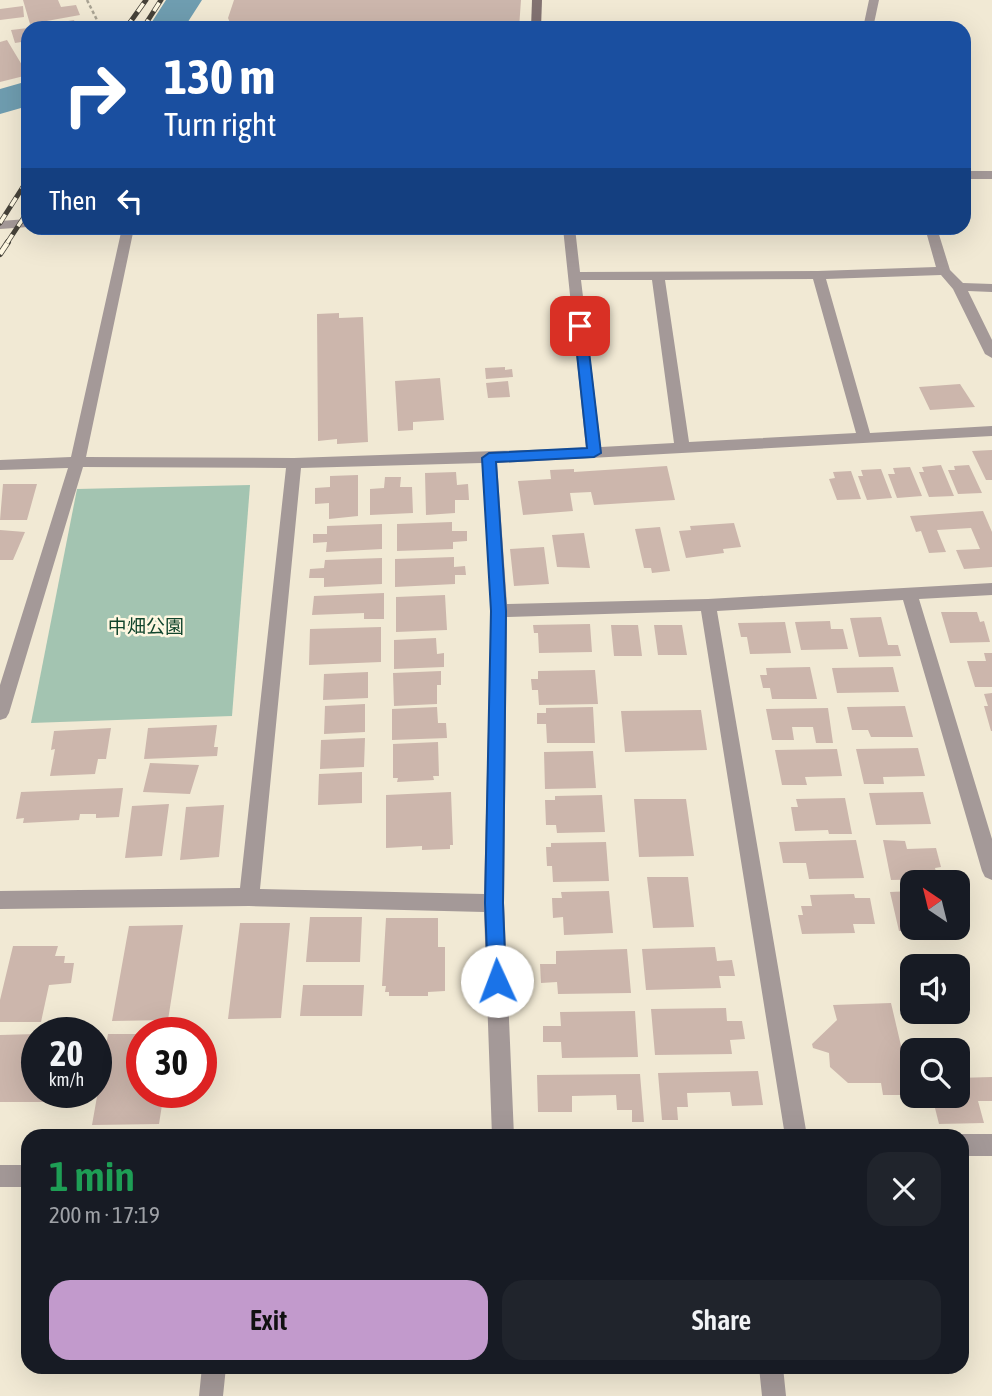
<!DOCTYPE html>
<html lang="en">
<head>
<meta charset="utf-8">
<style>
  body { margin:0; font-family:"Asap Condensed","Noto Sans JP",sans-serif; background:#20242c; color:#f1f3f6; height:100vh; display:flex; flex-direction:column; font-size:26px; white-space:nowrap }
  * { box-sizing:border-box; margin:0 }
  p { font-size:23px; color:#9ea1a6 }
  .icon { flex:none; width:38px; height:38px; fill:none; stroke:currentColor; stroke-width:2; stroke-linecap:round; stroke-linejoin:round }
  .map { position:relative; flex:1; overflow:hidden }
  .details { position:absolute; left:21px; top:1129px; width:948px; height:245px; display:flex; flex-direction:column; background:#171b24; border-radius:21px; box-shadow:0 7px 28px #0002 }
  .details>* { flex:none }
  .guide { position:absolute; left:21px; top:21px; width:950px; height:214px; border-radius:21px; box-shadow:0 7px 28px #0002; background:#1a4fa0; color:#fff; overflow:hidden }
  .needle { width:46px; rotate:325deg }
  .tools { position:absolute; left:900px; top:870px; display:grid; gap:14px }
  .tools a { display:grid; place-items:center; width:70px; height:70px; border-radius:14px; background:#171b24; box-shadow:0 7px 28px #0002; font-size:35px }
  .speed { position:absolute; left:21px; top:1017px; display:flex; gap:14px; font-size:35px; font-weight:700; text-align:center }
  .speed>* { display:grid; place-content:center; width:91px; height:91px; border-radius:50%; background:#171b24; box-shadow:0 7px 28px #0002; line-height:1 }
  .speed small { font-size:18px; font-weight:400 }
  .speed .limit { border:10px solid #d22; background:#fff; color:#111 }
  .pin { position:absolute; display:grid; place-items:center; width:60px; height:60px; color:#fff; margin:-30px; border-radius:14px; box-shadow:0 4px 10px #0006 }
  .me { position:absolute; width:77px; margin:-38px; rotate:358deg; stroke-linejoin:round; filter:drop-shadow(0 0 5px #0008) }
  .turn { display:flex; align-items:center; gap:24px; height:147px; padding:0 28px; font-size:32px }
  .turn .icon { width:91px; height:91px; stroke-width:2.5 }
  .turn b { display:block; font-size:49px; line-height:60px }
  .then { display:flex; align-items:center; height:66px; padding:0 28px; background:#0003; gap:14px; font-size:26px }
  .round { display:grid; place-items:center; flex:none; width:74px; height:74px; border-radius:21px; background:#20242c }
  .headline { display:flex; align-items:center; justify-content:space-between; height:119px; padding:0 28px }
  h1 { font-size:42px; font-weight:600; line-height:52px; color:#1e9e55 }
  .action { display:flex; gap:14px; margin-top:auto; padding:14px 28px }
  .action a { flex:1; height:80px; border-radius:21px; background:#c29acc; color:#111; font-size:28px; font-weight:600; line-height:80px; text-align:center }
  .action a+a { background:#20242c; color:#f1f3f6 }
  .map>svg:first-child { display:block }
</style>
</head>
<body>
<div class="map">
<svg width="992" height="1396" viewBox="0 0 992 1396">
  <rect width="100%" height="100%" fill="#f1e9d4"/>
  <path fill="#a3c4b1" d="M250,485l-18,231 -201,7 46,-234z"/>
  <g fill="none" stroke-linecap="round" stroke-linejoin="round">
    <path fill="#6f9db0" fill-rule="evenodd" d="M166,0h36l-18,28h-36z
      M28,81v25l-28,8v-25z"/>
  </g>
  <path fill="#ccb6ac" d="M23,0h35l3,7 15,-2 4,10 -50,9z
    M234,0h287l-2,28h-287l-4,-10z
    M23,6l1,11 -24,3v-11z
    M74,20l3,8h-45v-1z
    M28,28v13l-13,2 -4,-13z
    M7,40l21,35 -28,7v-40z
    M339,313v5l24,-1 5,125 -31,2v-5l-19,2 -1,-127z
    M505,367v3l7,-1 1,8 -27,2 -1,-11z
    M440,378l4,42 -31,2v8l-15,1 -3,-50z
    M508,381l2,16 -22,1 -2,-15z
    M960,384l15,23 -45,3 -11,-23z
    M992,450v30h-6l-14,-29z
    M941,465l13,31 -25,1 -10,-25h5l-2,-5z
    M969,465l13,28 -24,1 -10,-24h7l-1,-4z
    M667,466l8,34 -81,5 -3,-13 -21,1 3,18 -50,4 -5,-34 33,-2 -1,-9 24,-1v3z
    M910,467l12,29 -25,2 -9,-24h7l-2,-6z
    M881,469l11,29 -25,2 -9,-24h5l-2,-6z
    M851,471l10,28 -24,1 -8,-21 6,-1 -2,-6z
    M456,472l1,13 11,-1 1,16h-14v13l-29,2 -1,-42z
    M358,475v41l-29,3v-16l-14,1v-16l15,-1v-11z
    M385,477h16l-1,10h12l1,26 -43,2v-26l14,-1z
    M3,484h34l-10,36h-27z
    M983,511l9,21v35l-28,2 -8,-19 24,-1 -9,-21 -34,2 9,22 -17,1 -8,-22 -5,1 -6,-16z
    M452,522v9h15v10l-14,1v7l-56,2v-27z
    M734,523l7,24 -18,2 1,4 -38,5 -7,-27 12,-1 -1,-4z
    M382,524v25l-56,3 1,-10 -14,1v-9h14v-8z
    M660,527l10,44 -18,2 -1,-5h-7l-9,-39z
    M0,530l25,2 -12,28h-13z
    M584,533l6,35 -33,-1 -5,-32z
    M544,547l5,37 -35,2 -4,-37z
    M454,557v10l11,-1 1,9h-11v9l-60,3v-28z
    M382,558v26l-58,3v-9h-15l1,-9 14,-1 1,-8z
    M384,593v26h-20v-6l-52,2 2,-19z
    M445,595l2,35 -51,2v-35z
    M941,612h36l3,10 4,-1 6,21 -40,1z
    M881,617l7,28h10l3,11 -42,1 -9,-39z
    M830,621l1,8h12l5,20 -47,1 -6,-28z
    M785,622l6,31 -41,1 -3,-17h-6l-3,-14z
    M590,624l2,28 -53,1 -1,-20h-4l-1,-8z
    M611,625h27l4,31h-28z
    M654,625h28l5,30h-29z
    M381,627v35l-72,3 1,-36z
    M436,638l1,16 7,-1v14l-50,2v-29z
    M984,653h8v34h-17l-8,-26h19z
    M810,667l7,32h-45l-2,-11h-7l-3,-13h7l-1,-7z
    M893,667l6,25 -62,1 -5,-25z
    M595,670l3,34 -59,1 -1,-15h-6l-1,-11h7v-8z
    M441,671v14h-4v19l-43,2 -1,-33z
    M368,672v26l-45,2 1,-26z
    M992,693v38h-1l-7,-25h4l-4,-12z
    M365,704v28l-41,2 1,-28z
    M905,706l8,31h-42l-3,-7h-16l-5,-23z
    M437,707l1,16h8l1,15 -55,2v-31z
    M593,707l2,36h-48l-1,-19h-9v-11h9v-5z
    M828,708l5,35h-17l-3,-16h-21l2,13h-22l-6,-31z
    M701,710l6,40 -82,2 -4,-41z
    M217,725l-3,22h4l-1,9 -73,3 4,-31z
    M111,728l-5,31h-8l-3,15 -45,2 5,-27 -4,1 3,-19z
    M365,738l-1,29 -44,2 1,-29z
    M438,742l1,34h-6l1,4 -37,2 1,-4h-5v-34z
    M918,748l7,28 -42,1 1,7h-20l-8,-35z
    M837,749l5,27 -37,1 2,8h-25l-7,-35z
    M593,751l3,37 -51,1 -1,-37z
    M150,763l49,2 -9,29 -47,-2z
    M362,772v31l-44,2 1,-31z
    M123,788l-4,29 -23,1v-4h-16l-1,6 -56,3 1,-5 -8,1 5,-27z
    M451,792l2,53h-3v4l-28,1v-4l-36,2v-53z
    M923,792l8,32 -55,1 -7,-32z
    M602,795l3,37 -48,1 -1,-8h-10l-1,-25h10v-4z
    M845,798l7,36h-23l-1,-4 -33,1 -4,-24h7l-2,-8z
    M634,799h52l8,57 -55,1z
    M169,804l-7,52 -37,2 7,-52z
    M224,805l-5,52 -39,3 6,-53z
    M856,840l8,38 -55,1 -3,-16h-23l-4,-21z
    M883,840l22,1 2,8 29,-1 5,19 -6,1 3,11 -47,1z
    M606,842l3,39 -56,1 -1,-16h-5l-1,-19h5v-4z
    M647,877h41l6,50 -41,1z
    M609,891l4,42 -49,2 -1,-18 -10,1 -1,-20h10l-1,-6z
    M912,891v37h20l1,2 -34,1 -9,-39z
    M854,894l1,4h15l5,26h-22l2,9 -53,1 -4,-19h5l-2,-9h11l-2,-11z
    M310,917h52l-2,45h-54z
    M386,918h52v29h7v44l-17,1v4h-39v-4h-4l1,-6h-4z
    M240,923h50l-9,95 -53,1z
    M183,925l-15,95 -56,1 17,-95z
    M13,946h45l-3,10h10l-1,7h10l-3,20 -22,2 -8,37h-41v-22z
    M715,947l2,14 15,-1 3,16h-16l2,12 -75,2 -4,-41z
    M627,949l4,44 -73,1 -1,-12 -16,1 -1,-19h16v-13z
    M303,985h61l-2,31h-62z
    M891,1003l15,64 5,28h-28l-2,-12h-33l-18,-16 -1,-14 -16,-5 -1,-4 25,-24 -4,-15z
    M726,1008l1,13h15l3,18 -15,1 2,14 -77,1 -4,-46z
    M635,1011l3,46 -76,1 -1,-16h-18v-16h18l-1,-14z
    M37,1034v58h26l-2,10h-61v-67z
    M108,1034h34v58h22l-5,32 -67,1z
    M758,1071l5,34 -31,1 -2,-14 -43,1 1,14h-11l1,13h-16l-4,-47z
    M640,1074l4,48h-12v-12h-15l-1,-15 -44,1v16h-34l-1,-37z
    M992,1077v24h-14l6,22 -45,1 -7,-28h25v-18z"/>
  <g fill="none" stroke-linecap="round" stroke-linejoin="round">
    <path stroke="#a9a393" stroke-width="2.5" stroke-dasharray="3.5 2.5" stroke-linecap="butt" d="M87,0l14,28"/>
    <path fill="#a49998" fill-rule="evenodd" d="M869,0h10l-6,28h-10z
      M964,171h28v8h-28z
      M28,219v8l-28,2v-8z
      M122,228h12l-48,229 208,1 292,-10 -23,-220h12l5,44 238,-1 118,-4 -11,-39h12l13,42 13,13 29,1v8l-24,-1 24,49v18l-7,-4 -32,-65 -12,-14 -115,4 44,154 122,-7v10l-495,27 10,141 201,-5 284,-16v12l-73,4 73,240v41l-7,-3 -3,-6 -79,-271 -186,11 90,525h-22l-84,-525 -194,6 -3,286 10,233h-22l-8,-224 -235,-6 -249,3v-18l240,-3 46,-420 -203,-1 -74,246 -3,5 -6,2v-35l68,-217 -68,2v-10l71,-3zM813,279l43,154 -167,9 -24,-162zM581,280h71l22,163 -73,4zM482,463l9,148 -7,283 -224,-5 41,-421z
      M962,1134h30v22h-30v-20h-4z
      M0,1165h28v22h-28z
      M202,1367h24l-3,29h-24z
      M759,1367h24l3,29h-24z"/>
    <path fill="#827271" fill-rule="evenodd" d="M532,0h10l-1,28h-10z"/>
    <defs>
      <path id="rail-far1" d="M126,28l20,-28
        M143,28l18,-28
        M0,223l28,-44
        M7,243l21,-32"/>
      <path id="rail" d="M0,254l8,-12"/>
    </defs>
    <use href="#rail-far1" stroke="#464239" stroke-width="5"/>
    <use href="#rail" stroke="#464239" stroke-width="6"/>
    <use href="#rail-far1" stroke="#fef7e1" stroke-width="3.5" stroke-dasharray="10" stroke-linecap="butt"/>
    <use href="#rail" stroke="#fef7e1" stroke-width="4.5" stroke-dasharray="13" stroke-linecap="butt"/>
  </g>
  <path fill="#1a73e8" stroke="#114b97" stroke-width="2" d="M580,322l6,4 15,127 -7,4 -98,5 10,149 -3,292 3,78 -2,6 -7,2 -7,-2 -2,-6 -3,-78 6,-292 -9,-153 7,-5 98,-5 -13,-122z"/>
  <g text-anchor="middle" dominant-baseline="central" stroke-width="5" stroke-linejoin="round" paint-order="stroke">
    <g font-size="19" fill="#11452d" stroke="#fef7e1">
      <text x="146" y="626">中畑公園</text>
    </g>
  </g>
</svg>
<div class="tools">
<a><svg class="needle" viewBox="-14 -14 28 28"><path d="M0-13l5 13h-10z" fill="#e53935"/><path d="M0 13l5-13h-10z" fill="#9ea1a6"/></svg></a>
<a><svg class="icon" aria-label="sound" viewBox="0 0 24 24"><path d="M4 9h4l5-4v14l-5-4H4zM17 9q2 3 0 6"/></svg></a>
<a><svg class="icon" aria-label="search" viewBox="0 0 24 24"><circle cx="10" cy="10" r="6"/><path d="M15 15l6 6"/></svg></a>
</div>
<div class="speed"><div>20<small>km/h</small></div><div class="limit">30</div></div>
<div class="pin" style="left:580px;top:326px;background:#d93025"><svg class="icon" aria-label="arrive" viewBox="0 0 24 24"><path d="M6 21V4h12l-3 4 3 4H6"/></svg></div>
<svg class="me" style="left:497px;top:981px" viewBox="-20 -20 40 40"><circle r="19" fill="#fff"/><path d="M0-13L10 11 0 6-10 11z" fill="#1a73e8"/></svg>
<div class="guide">
<div class="turn"><svg class="icon" aria-label="right" viewBox="0 0 24 24"><path d="M7 20v-9h11M14 6l5 5-5 5"/></svg><div><b>130 m</b>Turn right</div></div>
<div class="then">Then<svg class="icon" aria-label="left" viewBox="0 0 24 24"><path d="M17 20v-9H6M10 6l-5 5 5 5"/></svg></div>
</div>
<section class="details">
<div class="headline"><div><h1>1 min</h1><p>200 m · 17:19</p></div><a class="round"><svg class="icon" aria-label="close" viewBox="0 0 24 24"><path d="M6 6l12 12M18 6L6 18"/></svg></a></div>
<div class="action"><a>Exit</a><a>Share</a></div>
</section>
</div>
</body>
</html>
